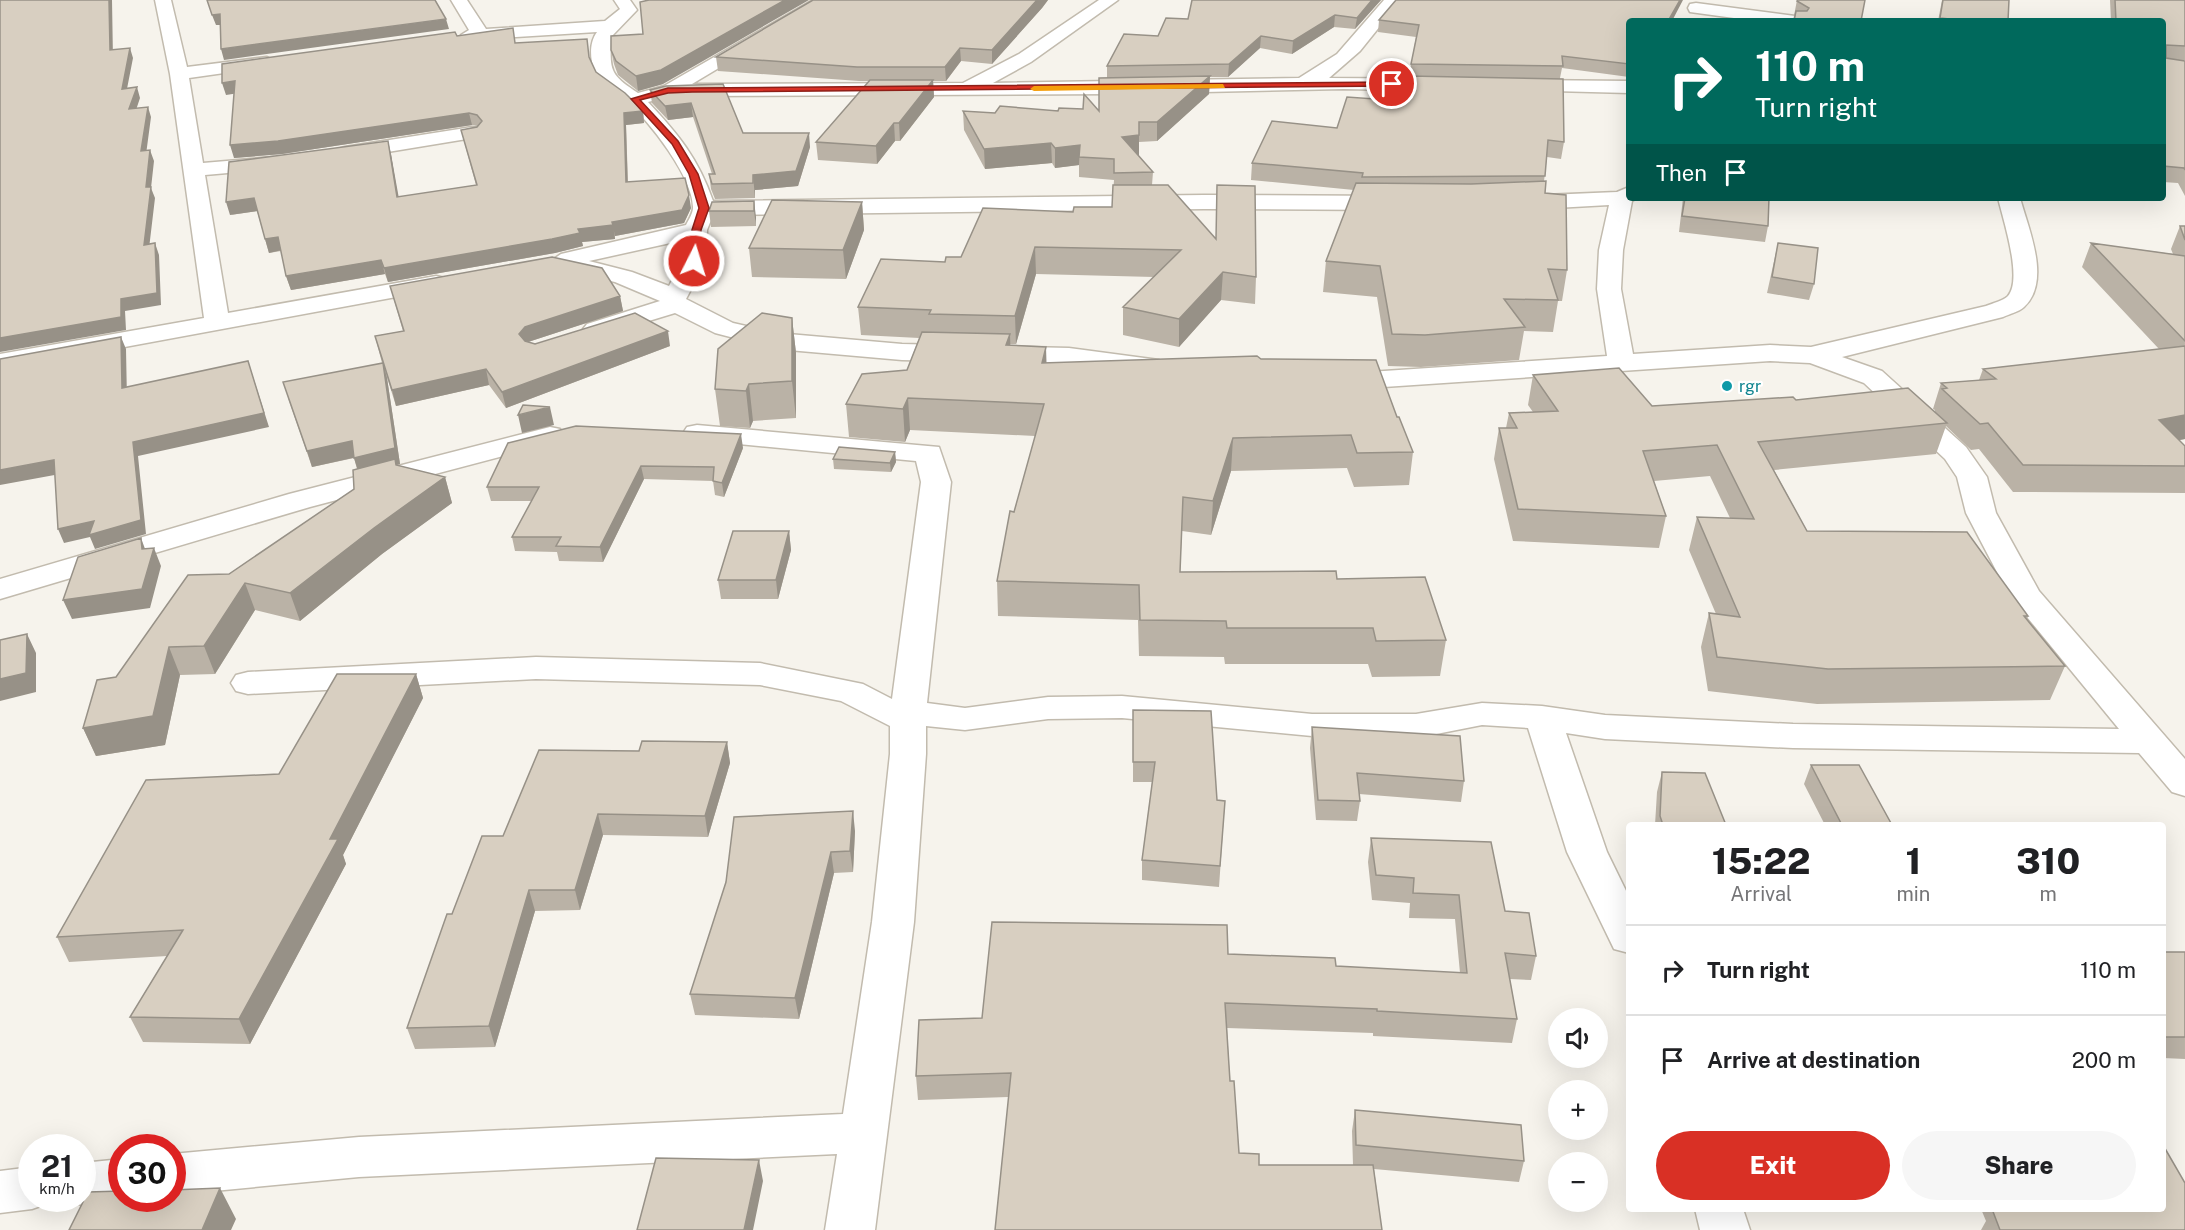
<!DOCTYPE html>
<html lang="en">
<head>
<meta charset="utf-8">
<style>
  body { margin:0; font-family:"Public Sans",sans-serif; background:#f6f6f6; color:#202124; height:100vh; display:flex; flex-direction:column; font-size:22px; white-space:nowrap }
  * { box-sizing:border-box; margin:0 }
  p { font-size:20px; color:#757577 }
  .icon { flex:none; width:33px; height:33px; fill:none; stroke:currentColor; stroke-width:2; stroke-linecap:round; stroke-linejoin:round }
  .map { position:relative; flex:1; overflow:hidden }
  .drawer { position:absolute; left:1626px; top:822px; width:540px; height:390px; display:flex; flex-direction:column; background:#fff; border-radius:6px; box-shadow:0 6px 24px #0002 }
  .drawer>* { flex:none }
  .top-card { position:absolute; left:1626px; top:18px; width:540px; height:183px; border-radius:6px; box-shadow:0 6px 24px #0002; background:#00695c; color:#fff; overflow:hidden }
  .buttons { position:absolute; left:1548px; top:1008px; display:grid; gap:12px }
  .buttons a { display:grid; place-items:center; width:60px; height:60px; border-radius:50%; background:#fff; box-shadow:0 6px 24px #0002; font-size:30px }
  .speed { position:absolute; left:18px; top:1134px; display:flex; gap:12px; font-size:30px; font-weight:700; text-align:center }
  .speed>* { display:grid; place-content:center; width:78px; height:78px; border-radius:50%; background:#fff; box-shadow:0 6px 24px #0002; line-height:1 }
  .speed small { font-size:15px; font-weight:400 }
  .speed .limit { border:9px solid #d22; background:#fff; color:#111 }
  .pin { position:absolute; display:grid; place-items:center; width:51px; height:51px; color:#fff; margin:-26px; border:3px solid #fff; border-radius:50%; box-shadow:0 2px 6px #0007 }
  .me { position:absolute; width:66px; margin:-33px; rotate:5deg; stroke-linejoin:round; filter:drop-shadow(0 0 4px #0008) }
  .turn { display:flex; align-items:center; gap:21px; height:126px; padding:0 30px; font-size:27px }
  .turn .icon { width:78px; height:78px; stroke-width:2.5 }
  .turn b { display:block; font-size:42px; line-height:51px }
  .then { display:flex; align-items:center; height:57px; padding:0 30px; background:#0003; gap:12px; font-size:22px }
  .eta { display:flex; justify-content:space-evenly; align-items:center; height:102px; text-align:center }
  .eta b { font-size:36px; font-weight:800; line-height:42px }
  .cta { display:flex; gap:12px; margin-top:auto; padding:12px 30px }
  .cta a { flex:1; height:69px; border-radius:36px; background:#d93025; color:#fff; font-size:24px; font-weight:800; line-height:69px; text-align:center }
  .cta a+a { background:#f6f6f6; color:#202124 }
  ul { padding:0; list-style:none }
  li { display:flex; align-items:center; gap:18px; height:90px; padding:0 30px; border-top:2px solid #e0e0e0 }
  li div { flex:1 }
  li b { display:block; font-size:22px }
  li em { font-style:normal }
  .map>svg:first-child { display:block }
</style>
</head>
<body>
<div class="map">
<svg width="2185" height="1230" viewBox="0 0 2185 1230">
  <rect width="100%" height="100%" fill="#f6f3ec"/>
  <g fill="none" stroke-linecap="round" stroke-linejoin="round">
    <defs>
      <path id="minor" d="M155,0h16l16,67 80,-10 9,5 -9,5 -78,11 14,85 70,-6 7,2 3,4 -3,4 -7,2 -68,6 23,138 208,-37 9,2 3,5 -3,5 -445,82v-16l204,-36 -34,-244z
        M451,0h16l19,29 119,-8 15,-12 -6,-9h16l7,10 -26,27c-1,34 -2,37 27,56l26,-7 149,-86h20l-141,84 271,-1 56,-29 80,-54h19l-87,62 -38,21 306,-5 38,-24 47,-54h17l-41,51 -31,27 122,1 9,6 -9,6 -107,-2 -230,5 -422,2 -24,1 -20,5c30,32 50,56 65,99l491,-6 190,1 8,2 3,5 -3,5 -8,2 -190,-1 -491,6 -6,15 -1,31 -20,38 47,24 44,10 125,11 167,4 90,12 4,6 -4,6 -9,2 -81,-10 -167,-4 -125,-11 -62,-16 -40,-20 -79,24 -9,-3 -4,-5 4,-5 73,-23 -45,-19 -63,-14 -4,-5 13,-9 125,-29c2,-4 7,-12 7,-17 1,-29 -44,-88 -65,-105 -9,-7 -20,-10 -27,-19 -9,-13 -15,-37 -4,-52l-127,8 -9,-5 8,-5zM684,240l-2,21 -13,25 -37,-14 -43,-11z
        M1696,3l99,13 9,5h-48l-66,-9 -2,-4 2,-4z
        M1518,80l111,1v12l-118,-3 -2,-4 2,-4z
        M472,127l7,2 3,4 -3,4 -134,22 -7,-2 -3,-4 3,-4 7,-2z
        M1629,187v11h8l-5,3 -9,49 -2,39 12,65 137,-9 41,2 175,-41c7,-3 17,-5 22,-10 15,-17 -5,-77 -10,-98h22c8,30 32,83 4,109 -5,5 -15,7 -21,10l-161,40 40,14 84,76 21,30 9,36 43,78 146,168v37l-13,-4 -33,-39 -346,-5 -188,-9 -39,-6 41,119 22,45v56l-15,-4 -47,-97 -39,-124 -46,-3 -66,13 -104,-2 -190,-18 -74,1 -83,11 -39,-4v28l-12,168 -39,308h-50l12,-76 -478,23 -187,18v-41l187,-17 484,-23 29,-192 18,-168v-28l-49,-25 -81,-16 -224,-6 -288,15 -12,-3 -5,-8 5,-8 12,-3 288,-15 224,6 103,21 29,15 29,-217 -5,-21 -229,-22 -4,-6 4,-6 10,-2 242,22 12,35 -24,221 38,5 83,-11 74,-1 190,18h104l66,-11 60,3 63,9 188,9 326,5 -110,-134 -43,-82 -9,-36 -12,-18 -81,-76 -54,-20 -40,-2 -431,29 -9,-2 -4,-6 4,-6 9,-2 268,-18 -10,-67 2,-39 10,-45 -88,5 -8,-2 -3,-5 3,-5 8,-2 96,-4z
        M550,427l10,2 4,6 -4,6 -250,66 -310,92v-20l289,-85z
        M122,1159v39h6l-46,7 -17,-6 17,-1v-35z
        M32,1167v31h19l-2,5 -17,6 -32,4v-42z
        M1695,1209h48l7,21h-50z"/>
    </defs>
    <use href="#minor" stroke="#c2bbae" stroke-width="3"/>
    <use href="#minor" fill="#fff" fill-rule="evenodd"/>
  </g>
  <path fill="#bab2a6" d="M813,0h235l-6,8 -50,56 -31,-3 -15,20h-13l1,16 -34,44h-5l-18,23 -59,-4 -2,-18 54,-61h-11l-141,-10 -2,-14z
    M1192,0h189l-26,29 -21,-2 -42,27 -32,-6 -32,29h-18l-1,17 -52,47 -18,1v13h-1l15,17 -1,13 63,54 41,38 -1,27 -34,-4 -42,47 -56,-12v-28l31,-30 -118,-3 -20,70h-6v1l36,18 215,-4 136,58 16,35 -4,33 -55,2 -7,-19 -116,3 -20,64 -29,-4 -2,41 157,7 109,61 -6,36 -68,1 -4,-13h-143l-1,-7 -85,-1 -1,-36 -140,-4 -1,-35 17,-69 21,-76 -125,-6 -5,12 -56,-5 -3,-33 61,-34 12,-32 -58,-3 -3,-28 87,-45 16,-5 112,-45 39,-5 2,-27 -35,-3v-12l-24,3 -3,-5 -67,6 -21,-39 -1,-19 32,2 88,-4 16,2 8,-33v-12l81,-47z
    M1797,0h68l-4,21h-68z
    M1942,0h67l-1,21h-70z
    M2110,0h75v60h-6l6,1v135l-7,-13 -15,-1v-161h-52z
    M1379,20l250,1v56l-67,-9 -2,10 4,64 -3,17 -14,-2 -3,24 1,12 22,77 -5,31h-4l-5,31 -29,-1 -5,29 -98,7 -33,-1 -11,-69 -54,-5 3,-31 28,-71 -103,-10 1,-17 151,-62 6,-25 7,-39 -38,-5z
    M457,36l59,7 74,16 6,13 47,39 1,12 -18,2 2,57 63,26 -7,15 -69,13v3l-33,3 1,4 -28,7 -167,29 -3,-8 -94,16 -5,-14 -5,-25 -12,2 -12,-42 -27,4 161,-61 7,43 78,-12 -15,-55 16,-4 -5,-1 -190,29 -48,4v-65l-8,2z
    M611,50l52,34 -25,7 -20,-16 -4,-11z
    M666,86l77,47 67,14 -12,39 -43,4v8l-40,1 -4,-10 -2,-15h3l-19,-57 -25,3 -16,-17 -2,-13z
    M1683,198h86l-1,28 -3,16 -86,-10z
    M754,201l2,25 -45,1 -2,-16z
    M862,202l2,28 -18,49 -94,-2 -3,-29z
    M2180,226h5v213l-6,1 6,6v47l-172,-1 -34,-43 -8,1 -25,-24 -10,28 -162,16 33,61 221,85 -1,3 38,47 -15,34 -233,4 -109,-13 -7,-44 8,-34 7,1 -27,-64 8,-33 33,1 -20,-42 -56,5 12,35 -7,32 -146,-7 -19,-82 5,-31h7l3,-15 24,-1 -5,-7 5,-30 119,31 144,-6 138,12 1,-2 -2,-1 8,-26 38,-3 4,-11 176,-20 -77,-82 9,-24 82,11 -2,-5z
    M1778,243l36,41 -5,16 -42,-7z
    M390,286l230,10 3,15 -95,31 7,2 135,2 -164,62 -17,-23 -93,21 -11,-35 2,7 13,86 -3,1 48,12 7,26 -70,51 -82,67 -45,-11 -40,64 -35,1 -15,70 -69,11 -13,-28 33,-51 113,-103 125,-85 3,-20 -3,-11 -42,9 -24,-69 94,-35 -7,-27 28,-5z
    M792,318l4,35v65l-43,3 -3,7 -30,-2 -5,-37z
    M743,448l-19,49 -9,-2 -2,-14 -69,-2 -41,83 -44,-1 -2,-9 -42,-1 -3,-14 20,-36h-41l-4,-14z
    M895,452l1,10 -5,10 -57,-3 -1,-10z
    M789,531l2,19 -13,49h-57l-3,-19z
    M416,674l7,24 -80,157 3,9 -96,180 -107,-2 -13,-25 37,-61 -98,6 -12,-25z
    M1133,710l84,90 8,1 -6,86 -77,-7v-20l10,-78h-19z
    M1312,727l152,54 -3,21 -102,-8 1,7 -3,20 -41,-1 -6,-72z
    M727,742l3,21 -22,74 -105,-2 -23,75 -45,1 -40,136 -80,2 -8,-21 45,-114 51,-78 136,-85z
    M1811,765l81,60h-67l-21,-41z
    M1662,772l64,53h-71l2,-33z
    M855,831l-2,41 -19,1 -35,146 -104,-4 -5,-21 36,-112z
    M1371,838l134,73 31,45 -5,24 -21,-1 7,40 -5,24 -139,-7v-3l-146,-5 3,53 9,72 20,12h94l-1,-34 3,-21 169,51 -5,21 -145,-13 8,61 -374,-133 -90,3 -2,-24 66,-58 246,-64 108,12 124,7 -5,-54 -46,-1 1,-15 -38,-3 -4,-38z
    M2163,952h22v107l-22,-1z
    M1981,1209h182l22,21h-204l5,-9z"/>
  <path fill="#979187" d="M109,0h3l1,60 -3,-10z
    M785,0h24l-146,84 -25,7 -2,-15z
    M1037,0h11l-6,8 -50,56v-14z
    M1372,0h9l-26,29 2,-11z
    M1680,0h3l-11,21h-4z
    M220,14l3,11h-7l-4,-10z
    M1335,15l-1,12 -42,27 1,-13z
    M446,19l3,10 -225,31 -3,-11z
    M1261,36l-1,12 -32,29 1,-13z
    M130,48l3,10 -8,41 -3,-10z
    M960,48l1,13 -15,20 -1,-14z
    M1210,76l-1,18 -52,47v-19z
    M933,80l1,17 -34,44 -1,-18z
    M235,81l4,12 -13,2 -4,-12z
    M137,87l3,11 -7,21 -4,-10z
    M691,103l2,14 -25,3 -3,-14z
    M148,107l3,10 -6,45 -4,-11z
    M643,111l1,12 -18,2 2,70 -2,-13 -2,-69z
    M469,113l3,12 -190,29 -48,4 -4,-13z
    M894,123l1,18 -18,23 -1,-18z
    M809,133l1,14 -12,39 -43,4v8l-2,-23z
    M1139,135v20l-18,2 1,-20z
    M388,141l3,13 10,56 -4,-13z
    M1051,143l1,20 -67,6 -1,-20z
    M1080,145l-1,20 -24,3v-20z
    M150,150l4,11 -3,27 4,10 -7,59 -4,-12 2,-58z
    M689,195l2,13 -7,15 -69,13 -3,-14z
    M254,198l4,13 -28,4 -4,-13z
    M754,201l2,16v9l-2,-15z
    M862,202l2,28 -18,49 -3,-29z
    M613,225l2,14 -33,3 1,4 -28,7 -167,29 -4,-14 194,-39z
    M278,237l4,13 -13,3 -4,-14z
    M155,243l4,12 2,50 -36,6 1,19 -126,22v-14l121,-39z
    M1035,247l1,27 -20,70 -1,-28z
    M381,260l4,14 -94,16 -5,-14z
    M1223,272l-2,28 -42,47v-28z
    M620,296l3,15 -95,31 -5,7 -4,-15 6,-7z
    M792,318l4,35v65l-4,-37z
    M668,331l2,15 -164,62 -4,-16z
    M1010,334l1,31 -5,-20z
    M121,337l5,12 1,52 -5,-13z
    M1046,347l1,31 -5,-15z
    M248,361l21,66 -131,29 8,78 -51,15 -5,-12 -26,6 -6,-14 75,-87z
    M383,363l4,15 13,86 -41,10 -5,-16z
    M486,369l3,16 -93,21 -4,-16z
    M749,384l4,37 -3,7 -4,-37z
    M908,398l2,32 -5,12 -2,-33z
    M550,407l4,18 -32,8 -4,-18z
    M2185,415v24l-37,7 11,-26z
    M741,434l2,14 -19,49 -2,-14z
    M1233,438l-2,33 -20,64 2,-34z
    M352,441l5,16 -45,10 -5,-16z
    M895,452l1,10 -5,10 -1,-9z
    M54,460l6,14 -60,11v-15z
    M641,466l3,13 -41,83 -3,-15z
    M445,477l7,26 -70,51 -82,67 -10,-28 84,-65z
    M789,531l2,19 -13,49 -2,-19z
    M141,538l7,19 6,-9 7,18 -11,42 -78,11 -9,-19 79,-51z
    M245,583l10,27 -40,64 -11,-28z
    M27,634l9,19v39l-36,9v-22z
    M169,647l11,28 -15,70 -69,11 -13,-28z
    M416,674l7,24 -80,157 3,9 -96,180 -11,-25 91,-180z
    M727,742l3,21 -22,74 -3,-21z
    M853,811l2,20 -2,41 -3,-21z
    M598,814l5,21 -23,75 -5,-20z
    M831,852l3,21 -35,146 -4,-21z
    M529,890l6,21 -40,136 -6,-21z
    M759,1160l4,21 -10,49h-9z
    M220,1188l16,31 -5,11h-29z"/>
  <path fill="#d8cfc1" stroke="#979187" stroke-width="1.5" d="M0,0h109l1,50 20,-2 -8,41 15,-2 -8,22 19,-2 -7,44 9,-1 -4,37h5l-7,58 11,-2 2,50 -36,6v18l-121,21z
    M207,0h228l11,19 -225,30 -1,-35 -8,1z
    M649,0h136l-124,70 -25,6 -20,-15 -5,-11v-14l32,-2 -3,-32z
    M813,0h224l-45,50 -32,-2 -15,19h-88l-141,-10z
    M1192,0h180l-15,18 -22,-3 -42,26 -32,-5 -32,28 -122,2 17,-32 34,2 8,-18 22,1z
    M1396,0h284l-12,21h-39v43l-67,-8 1,10 -152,-2 8,-39 -40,-5z
    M1798,0h67l-4,21h-67l2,-10h11l2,-3 -12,-7z
    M1943,0h66l-1,21h-39l-29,-3z
    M2115,0h70v46l-19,-1v13l19,3v109l-1,-2 -21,-2v-145h-47z
    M513,28l2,15 72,-4 2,18 7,15 29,21 18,18 -19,2 2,69 59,-4 4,17 -7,15 -70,12 1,3 -35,4 2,4 -28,6 -168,29 -3,-8 -95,16 -8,-39 -13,2 -11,-41 -28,4 3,-40 159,-21 9,56 80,-12 -16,-55 16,-3 5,-6 -5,-6 -8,-2 -191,28 -48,4 5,-64 -13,2v-19l233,-32 2,4z
    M1210,76l-53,46h-18v13l-17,2 31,35 -39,1v-14l-35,-2 1,-12 -25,3 -4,-5 -67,6 -21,-38 32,2 5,-7 58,5 1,-3 24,1 1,-15 15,17v-33z
    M1408,76l155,3 1,63 -16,-2 -3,36 -183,1 1,-4 -111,-10 20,-42 65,7 10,-31 56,4z
    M870,80h63l-34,43h-5l-18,23 -60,-4z
    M723,84l20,49h66l-13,38 -43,4v8l-41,1 -3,-10h6l-24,-71 -26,3 -15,-16 16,-4z
    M1546,181l-1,12 21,2 1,75 -19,-1 10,31 -54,-1 21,28 -100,8 -33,-1 -12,-68 -54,-5 30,-78 115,1z
    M1113,185h55l48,54 1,-54 38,1 1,91 -33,-5 -44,47 -56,-12 58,-57 -146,-3 -20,69 -86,-2 2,-4 -73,-3 23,-48 64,3 1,-5h15l22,-49 90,4 1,-5h38z
    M1685,198h84l-1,28 -86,-10z
    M772,200l90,2 -19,48 -94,-2z
    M754,201v10h-45l3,-9z
    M2180,226h5v14z
    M1778,243l40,5 -4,36 -42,-7z
    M2091,243l94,13v85z
    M552,257l50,11 18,28 -95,31 -6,7 6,7 10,3 100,-31 33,18 -166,61 -16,-23 -94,21 -17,-54 29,-5 -14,-45z
    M762,313l30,5v63l-43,3 -3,7 -31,-2 3,-40z
    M922,332l88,2 -4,11 40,2 -4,16 215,-7 4,3 115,1 21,57h2l14,35 -56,1 -6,-18 -118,3 -20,63 -30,-4 -3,75 156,-1 1,8 88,-2 21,63 -70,1 -3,-13h-146l-1,-7 -86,-1 -1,-35 -142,-4 13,-70 4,1 30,-108 -136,-6 -5,11 -57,-5 16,-30 45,-4z
    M121,337l1,51 126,-27 16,52 -131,29 8,78 -52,15 5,-14 -36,8 -4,-69 -54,10v-111z
    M2185,346v69l-26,5 26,26v20l-162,-1 -35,-42 -8,1 -38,-35 5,-1 -6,-5 55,-4 -13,-10z
    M383,363l12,85 -41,10 -2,-17 -45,10 -24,-69z
    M1619,368l33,38 141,-9 3,3 112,-12 39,35 -189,19 49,89 160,1 61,84h-4l41,50 -237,3 -111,-12 -8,-44 31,4 -43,-100 57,2 -37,-74 -74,6 23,65 -148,-7 -19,-81h18l-8,-15 49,-2 -25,-36z
    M523,405l27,2 -32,8z
    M576,426l165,8 -19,49 -9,-2 1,-14 -73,-1 -41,81 -44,-1 5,-9h-49l27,-50h-52l21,-44z
    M839,447l56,5 -5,11 -57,-4z
    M395,459l1,6 49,12 -71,51 -84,65 -45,-10 -41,63 -35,1 -16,69 -70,12 14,-48 19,-3 72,-102 41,-1 125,-85 -1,-19z
    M733,531h56l-13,49h-58z
    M141,538l1,11 12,-1 -12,41 -79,11 15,-43z
    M27,634l-1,39 -26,6v-39z
    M337,674h79l-86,165h8l-99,180 -109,-2 53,-87 -126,7 89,-157 133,-6z
    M1133,710l78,1 6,89 8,1 -5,65 -78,-6 13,-98h-22z
    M1312,727l148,9 4,45 -107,-8 3,28 -42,-1z
    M642,741l85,1 -22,74 -107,-2 -23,76h-46l-40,136 -82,2 40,-114h5l30,-78h21l36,-86 100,1z
    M1811,765h48l33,60h-50z
    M1662,772l43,1 21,52h-63l-3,-9z
    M853,811l-3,40 -19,1 -36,146 -105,-4 36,-112 8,-65z
    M1371,838l120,4 14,69 24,2 7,43 -31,-3 12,66 -140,-8v-2l-152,-6 5,78h4l5,72 20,1v11h114l9,65h-387l16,-157 -95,3 3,-56 63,-2 10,-96 235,3 1,29 107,4 1,8 131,7 -8,-78 -46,-2 1,-15 -38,-3z
    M2163,952h22v85h-22z
    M1355,1110l166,15 3,36 -168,-16z
    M2163,1145l22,38v47h-185l-8,-21h171z
    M656,1158l103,2 -15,70h-107z
    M220,1188l-18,42h-133l19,-38 34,-1v7h50v-8z"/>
  <path fill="#d93025" stroke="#8d1f18" stroke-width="1.5" d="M1392,82l3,4 -703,6 -24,1 -28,7 38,41 20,33 11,34 -8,22 -2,31 -5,3 -5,-3 3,-31 7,-22 -10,-34 -17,-30 -41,-45 37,-11h24z"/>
  <path fill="#f59e0b" d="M1223,84l2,4 -191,3 -4,-2 4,-3z"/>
  <circle fill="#0f9aa8" stroke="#fff" stroke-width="2" cx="1727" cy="386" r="6"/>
  <g text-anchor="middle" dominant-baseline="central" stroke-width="4.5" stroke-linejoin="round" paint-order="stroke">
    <g font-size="16" fill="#0d838f" stroke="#fff" text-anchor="start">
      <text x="1739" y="386">rgr</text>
    </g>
  </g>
</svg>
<div class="buttons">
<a><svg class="icon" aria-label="sound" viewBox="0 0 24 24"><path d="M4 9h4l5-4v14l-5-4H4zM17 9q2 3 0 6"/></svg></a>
<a>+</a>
<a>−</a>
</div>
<div class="speed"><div>21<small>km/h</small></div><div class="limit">30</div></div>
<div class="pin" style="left:1392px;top:84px;background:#d93025"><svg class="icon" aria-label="arrive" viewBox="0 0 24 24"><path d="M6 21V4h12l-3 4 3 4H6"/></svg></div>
<svg class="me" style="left:694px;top:261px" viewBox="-20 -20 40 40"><circle r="17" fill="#d93025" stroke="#fff" stroke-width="3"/><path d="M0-11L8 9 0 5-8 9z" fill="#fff"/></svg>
<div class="top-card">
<div class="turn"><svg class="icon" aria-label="right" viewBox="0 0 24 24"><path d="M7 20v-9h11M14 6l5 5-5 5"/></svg><div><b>110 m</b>Turn right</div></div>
<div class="then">Then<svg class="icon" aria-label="arrive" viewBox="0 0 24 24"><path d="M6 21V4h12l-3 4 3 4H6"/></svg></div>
</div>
<section class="drawer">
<div class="eta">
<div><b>15:22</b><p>Arrival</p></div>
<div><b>1</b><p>min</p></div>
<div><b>310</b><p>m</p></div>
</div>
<ul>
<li><svg class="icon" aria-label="right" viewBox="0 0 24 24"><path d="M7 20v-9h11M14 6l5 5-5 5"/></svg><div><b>Turn right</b></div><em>110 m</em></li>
<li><svg class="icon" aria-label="arrive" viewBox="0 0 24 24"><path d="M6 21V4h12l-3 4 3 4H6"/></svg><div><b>Arrive at destination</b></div><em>200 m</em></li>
</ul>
<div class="cta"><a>Exit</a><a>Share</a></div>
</section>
</div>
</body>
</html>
